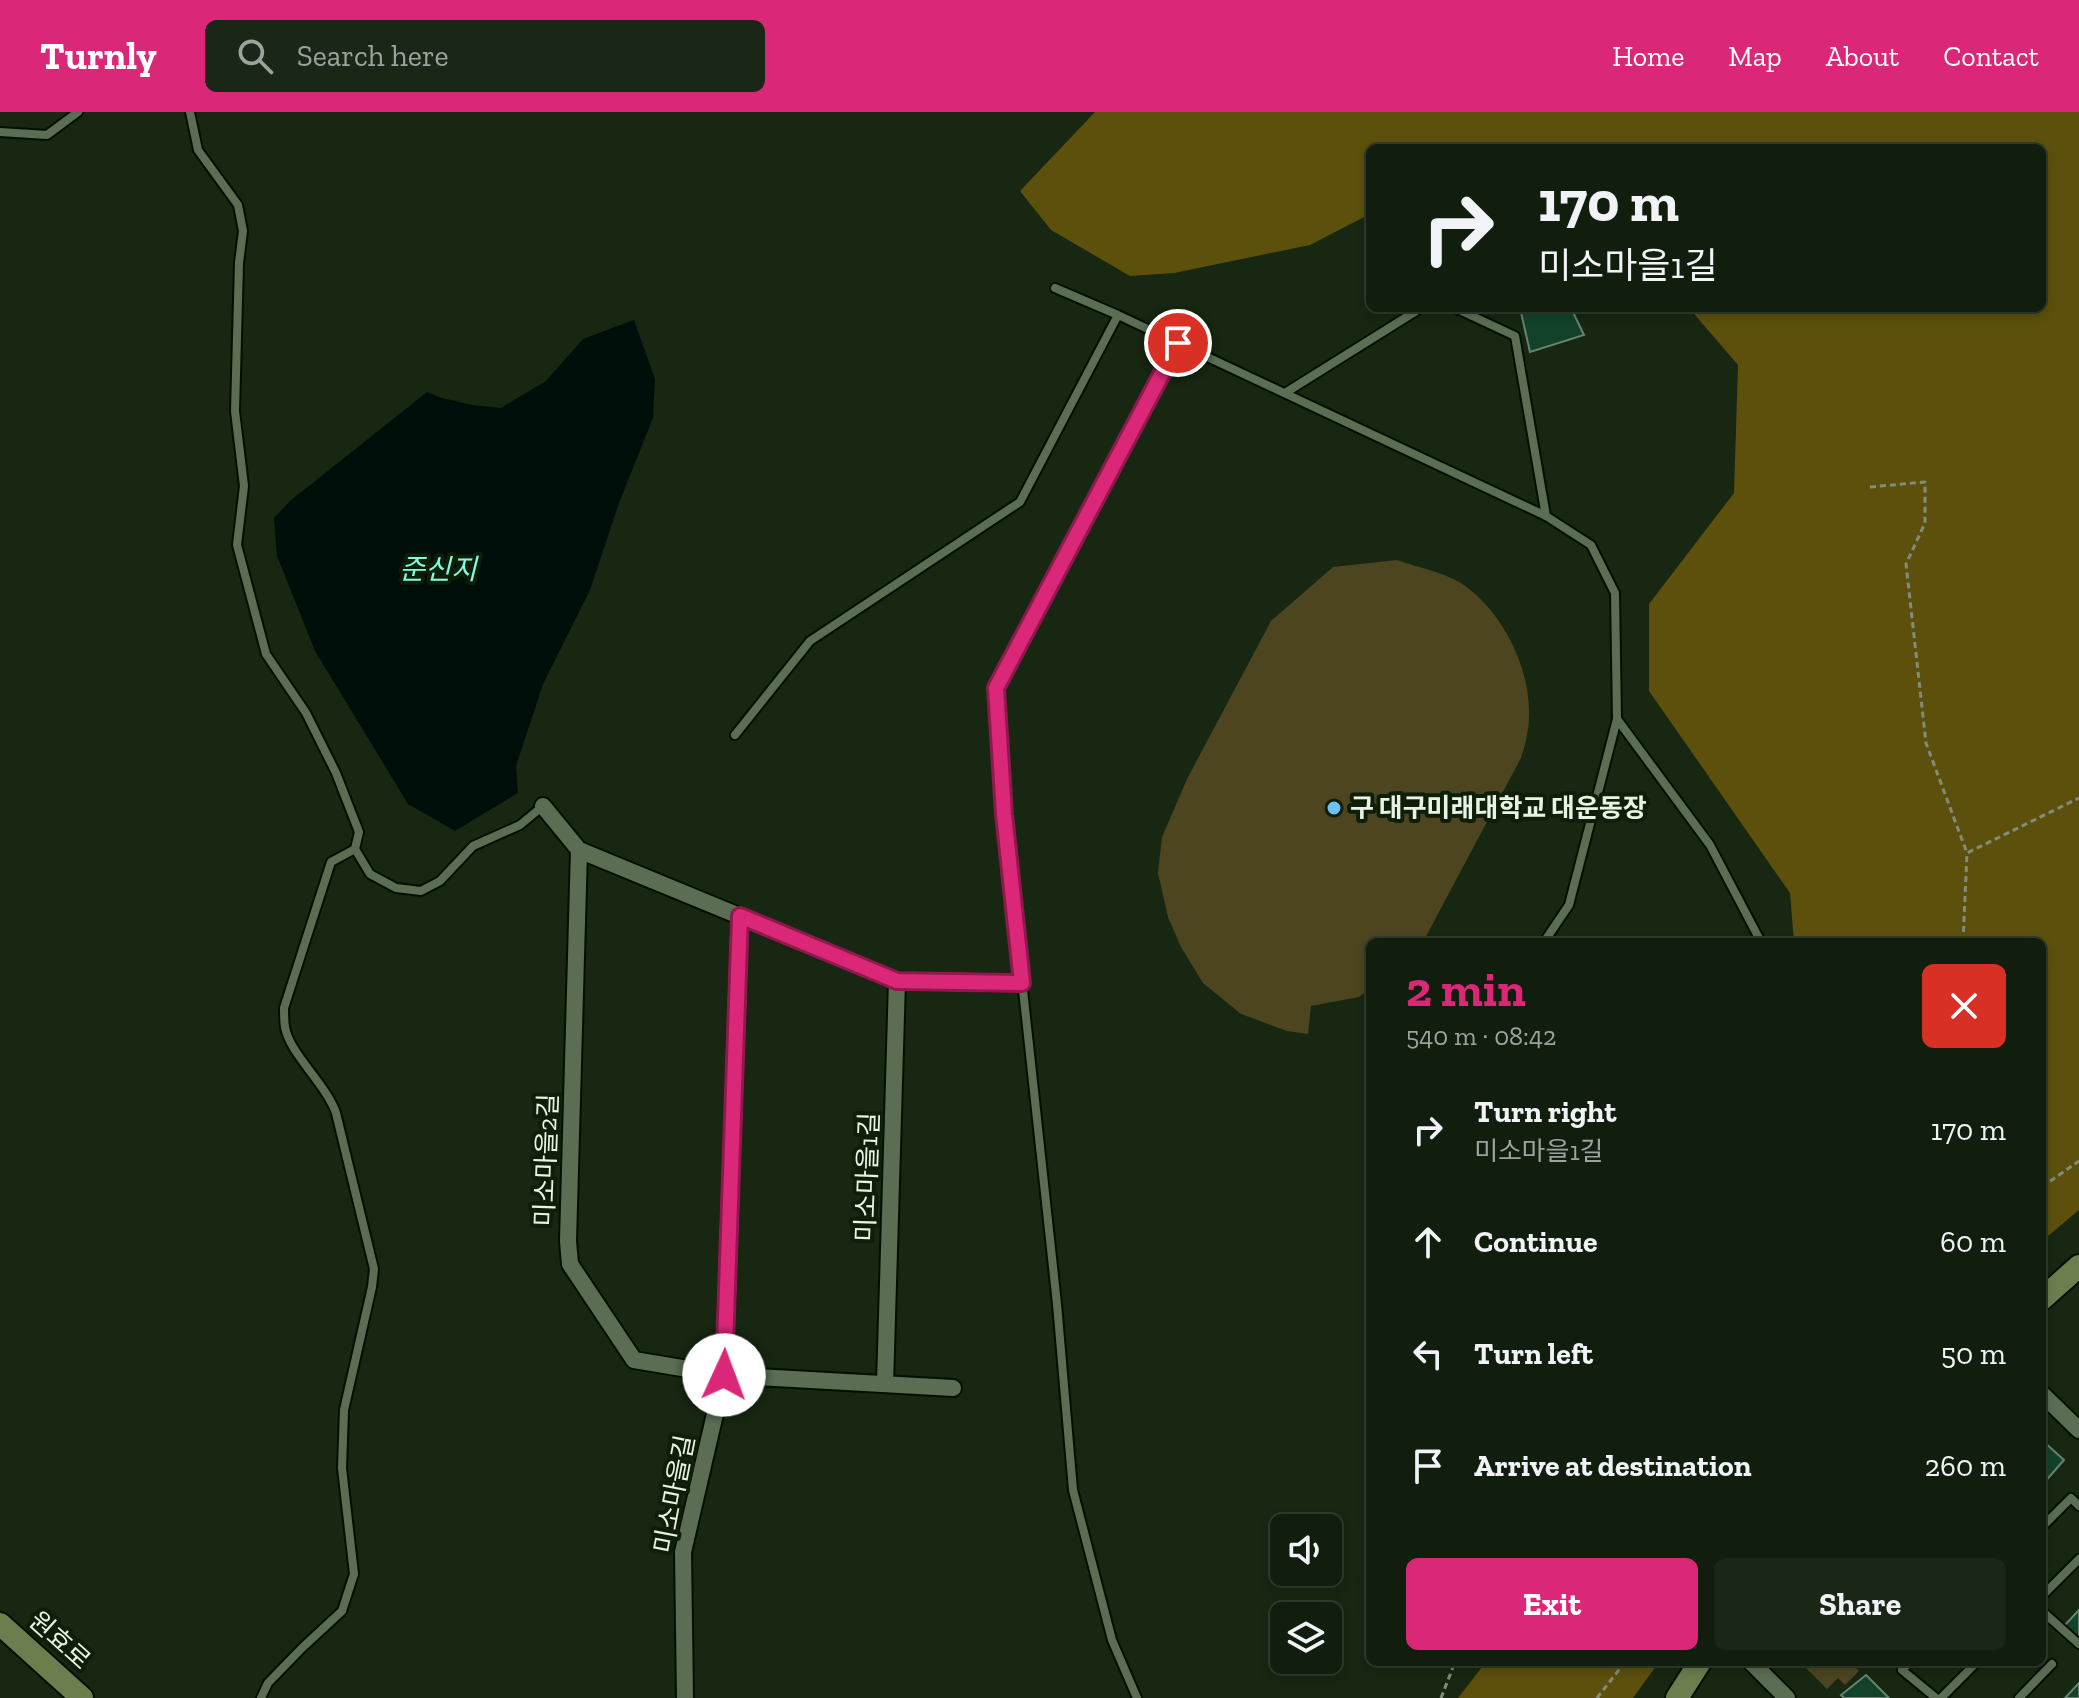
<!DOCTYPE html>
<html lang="en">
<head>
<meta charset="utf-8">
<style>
  body { margin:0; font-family:"Zilla Slab","Noto Sans KR",serif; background:#1a2616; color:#f1f3f6; height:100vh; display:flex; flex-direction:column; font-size:30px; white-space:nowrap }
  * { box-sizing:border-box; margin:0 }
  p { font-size:26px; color:#9ca29d }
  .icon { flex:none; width:44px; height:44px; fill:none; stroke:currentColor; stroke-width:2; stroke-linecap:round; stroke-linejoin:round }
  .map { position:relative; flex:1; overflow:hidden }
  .sheet { position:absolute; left:1366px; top:826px; width:680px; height:728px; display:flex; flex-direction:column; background:#111d0d; border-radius:12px; box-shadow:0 4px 12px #0003,0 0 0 2px #303b2e }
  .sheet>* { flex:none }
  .top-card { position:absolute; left:1366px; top:32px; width:680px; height:168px; border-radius:12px; box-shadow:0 4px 12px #0003,0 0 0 2px #303b2e; background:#111d0d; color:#f1f3f6; overflow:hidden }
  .buttons { position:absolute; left:1270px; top:1402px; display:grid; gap:16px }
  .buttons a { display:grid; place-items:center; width:72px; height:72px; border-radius:12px; background:#111d0d; box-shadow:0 4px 12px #0003,0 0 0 2px #303b2e; font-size:40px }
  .pin { position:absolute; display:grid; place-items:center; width:68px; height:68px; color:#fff; margin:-34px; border:4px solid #fff; border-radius:50%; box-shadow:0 2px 8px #0007 }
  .me { position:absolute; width:88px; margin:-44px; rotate:2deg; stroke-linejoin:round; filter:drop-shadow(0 0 6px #0008) }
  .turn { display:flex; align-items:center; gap:28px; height:168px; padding:0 40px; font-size:36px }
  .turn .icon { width:104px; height:104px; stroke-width:2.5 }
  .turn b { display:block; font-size:56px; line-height:68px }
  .round { display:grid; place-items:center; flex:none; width:84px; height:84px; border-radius:12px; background:#1a2616 }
  .summary { display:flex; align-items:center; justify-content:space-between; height:136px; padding:0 40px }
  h1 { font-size:48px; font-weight:700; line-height:60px; color:#db2777 }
  .cta { display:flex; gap:16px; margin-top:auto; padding:16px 40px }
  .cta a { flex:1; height:92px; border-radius:12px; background:#db2777; color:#fff; font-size:32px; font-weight:700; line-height:92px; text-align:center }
  .cta a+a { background:#1a2616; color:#f1f3f6 }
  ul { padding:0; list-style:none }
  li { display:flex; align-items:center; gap:24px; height:112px; padding:0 40px }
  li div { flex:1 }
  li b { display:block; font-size:30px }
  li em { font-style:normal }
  header { display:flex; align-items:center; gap:48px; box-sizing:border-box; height:112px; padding:0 40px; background:#db2777; color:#fff }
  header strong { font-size:38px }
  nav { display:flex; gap:44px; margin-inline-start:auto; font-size:28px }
  .search { width:560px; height:72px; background:#1a2616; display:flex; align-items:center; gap:20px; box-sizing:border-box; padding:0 28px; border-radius:12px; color:#9ca29d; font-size:30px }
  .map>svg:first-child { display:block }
</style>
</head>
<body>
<header>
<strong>Turnly</strong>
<div class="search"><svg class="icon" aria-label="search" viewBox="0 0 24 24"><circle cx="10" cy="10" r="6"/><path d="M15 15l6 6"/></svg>Search here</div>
<nav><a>Home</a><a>Map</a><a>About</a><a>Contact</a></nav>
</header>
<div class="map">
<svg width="2079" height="1586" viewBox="0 0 2079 1586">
  <rect width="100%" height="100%" fill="#172711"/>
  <path fill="#4c4520" d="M1397,448c19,7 46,12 64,23 39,26 67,79 68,126 1,17 -3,33 -8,49l-98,184h-53v46l-11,9 -48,9 -3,28 -21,-3 -46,-17 -38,-31 -22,-36 -13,-30 -10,-44 4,-36 25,-58 84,-158 62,-54z
    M1800,1550h50l9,9 -14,14 -7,-7 -11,11z"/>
  <path fill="#5c500c" d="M1095,0h984v1098l-37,31v-299h-248l-4,-49 -141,-202v-87l85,-111 4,-128 -49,-57h353v-160h-672v66l-60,31 -136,28 -44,3 -79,-46 -31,-39z
    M1486,1550h173l-26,36h-175z"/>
  <path fill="#000e0a" d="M634,208l21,59 -2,39 -34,85 -29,87 -47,94 -27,82 2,27 -63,38 -47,-27 -93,-153 -38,-95 -3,-38 16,-17 137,-109 15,6 30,7 29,3 45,-27 37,-42z"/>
  <path fill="#124229" stroke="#658471" stroke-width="2" d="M1520,196h51l13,27 -54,17z
    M2042,1328l22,20 -22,25z
    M2079,1498v30l-15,-14z
    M1866,1563l23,23h-45l-3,-3z
    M2079,1571v15h-14z"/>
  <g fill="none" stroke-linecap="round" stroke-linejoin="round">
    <defs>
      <path id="lane" d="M190,0l8,38 40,55 5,26 -4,32 -4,148 9,75 -7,59 29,109 40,59 30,60 23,59 -4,17 15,25 26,14 25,3 19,-10 33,-35 47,-21 23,-19
        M0,20l47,3 31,-23
        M1055,176l63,27 428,201 45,29 24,48 2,126 -48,186 -25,37
        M1455,196l60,28 31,180
        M1285,281l136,-85
        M1617,607l93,126 51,97
        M735,623l75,-94 210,-139 98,-187
        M2042,1415l29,-29 8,8
        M2042,1484l37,-37
        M2042,1499l37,33
        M1910,1550l-8,8 34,28
        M261,1586l7,-15 34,-35 40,-37 12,-37 -12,-106 2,-58 28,-123 2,-18 -38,-156c-10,-29 -47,-60 -51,-86 -1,-6 -1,-13 -1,-19l47,-146 24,-13
        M1137,1586l-25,-58 -39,-150 -16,-186 -53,-490 -8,-126 182,-345
        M1941,1586l36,-36
        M2019,1586l33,-34"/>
      <path id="street" d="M543,694l36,44 318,131 125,2
        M579,738l-11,391 2,23 64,96 90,15 229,13
        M885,1272l12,-403
        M2042,1282l37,36
        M1751,1550l36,36
        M685,1586l-2,-146 41,-177 16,-459"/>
      <path id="secondary" d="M2042,1187l37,-33
        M0,1512l82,74
        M1677,1586l23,-36"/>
    </defs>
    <use href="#lane" stroke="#031000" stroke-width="12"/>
    <use href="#street" stroke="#031000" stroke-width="20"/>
    <use href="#secondary" stroke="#031000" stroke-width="26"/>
    <path stroke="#808d7b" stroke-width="3" stroke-dasharray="6 4" stroke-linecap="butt" d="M1870,375l55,-5v41l-19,41 20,179 41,110
      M1963,830l4,-89 112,-55
      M2042,1075l37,-26
      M1441,1586l14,-36
      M1597,1586l28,-36"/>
    <use href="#lane" stroke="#5b6e54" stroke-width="8"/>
    <use href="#street" stroke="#5b6e54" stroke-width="16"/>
    <use href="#secondary" stroke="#6c7e4e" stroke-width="22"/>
  </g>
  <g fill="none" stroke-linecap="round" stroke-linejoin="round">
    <defs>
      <path id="route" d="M724,1263l16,-459 157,65 125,2 -18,-169 -8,-126 182,-345"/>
    </defs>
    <use href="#route" stroke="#8e194d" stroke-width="20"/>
    <use href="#route" stroke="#db2777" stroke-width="14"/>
  </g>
  <circle fill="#6dc2f3" stroke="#0e1e08" stroke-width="3" cx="1334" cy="696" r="8"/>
  <g text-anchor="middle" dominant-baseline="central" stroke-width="8" stroke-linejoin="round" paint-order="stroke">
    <g font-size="26" font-weight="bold" fill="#e8f3e5" stroke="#0e1e08" text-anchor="start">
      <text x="1350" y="696">구 대구미래대학교 대운동장</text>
    </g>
    <g font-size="26" fill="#e8f3e5" stroke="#0e1e08">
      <text transform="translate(546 1048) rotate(-88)">미소마을2길</text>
      <text transform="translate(867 1065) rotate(-88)">미소마을1길</text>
      <text transform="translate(674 1382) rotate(-79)">미소마을길</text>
      <text transform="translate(60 1528) rotate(42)">원효로</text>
    </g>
    <g font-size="28" font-style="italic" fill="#84f9de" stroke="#0e1e08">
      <text x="438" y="457">준신지</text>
    </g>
  </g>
</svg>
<div class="buttons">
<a><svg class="icon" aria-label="sound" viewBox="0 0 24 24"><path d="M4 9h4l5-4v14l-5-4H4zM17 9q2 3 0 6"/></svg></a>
<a><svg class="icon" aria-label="layers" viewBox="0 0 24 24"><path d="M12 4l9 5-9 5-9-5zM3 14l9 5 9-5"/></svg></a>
</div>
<div class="pin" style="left:1178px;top:231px;background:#d93025"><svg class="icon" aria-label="arrive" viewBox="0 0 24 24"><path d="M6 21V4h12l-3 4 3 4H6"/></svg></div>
<svg class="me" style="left:724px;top:1263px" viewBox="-20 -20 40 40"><circle r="19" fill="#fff"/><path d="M0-13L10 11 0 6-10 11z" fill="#db2777"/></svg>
<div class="top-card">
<div class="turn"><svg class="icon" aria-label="right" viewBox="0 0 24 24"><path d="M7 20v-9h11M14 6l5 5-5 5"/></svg><div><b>170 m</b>미소마을1길</div></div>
</div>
<section class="sheet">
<div class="summary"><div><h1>2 min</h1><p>540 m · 08:42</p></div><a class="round" style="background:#d93025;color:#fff"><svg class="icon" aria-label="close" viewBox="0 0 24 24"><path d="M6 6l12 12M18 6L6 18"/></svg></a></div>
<ul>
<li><svg class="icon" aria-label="right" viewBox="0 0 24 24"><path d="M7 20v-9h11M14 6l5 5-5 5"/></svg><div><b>Turn right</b><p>미소마을1길</p></div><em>170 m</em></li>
<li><svg class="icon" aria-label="ahead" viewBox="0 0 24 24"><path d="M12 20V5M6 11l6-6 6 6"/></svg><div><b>Continue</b></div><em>60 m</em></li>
<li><svg class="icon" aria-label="left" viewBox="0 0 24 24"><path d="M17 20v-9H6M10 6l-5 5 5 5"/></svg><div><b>Turn left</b></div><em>50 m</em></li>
<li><svg class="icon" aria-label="arrive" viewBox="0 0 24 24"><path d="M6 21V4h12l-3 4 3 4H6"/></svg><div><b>Arrive at destination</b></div><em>260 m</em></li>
</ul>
<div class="cta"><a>Exit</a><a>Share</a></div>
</section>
</div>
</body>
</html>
